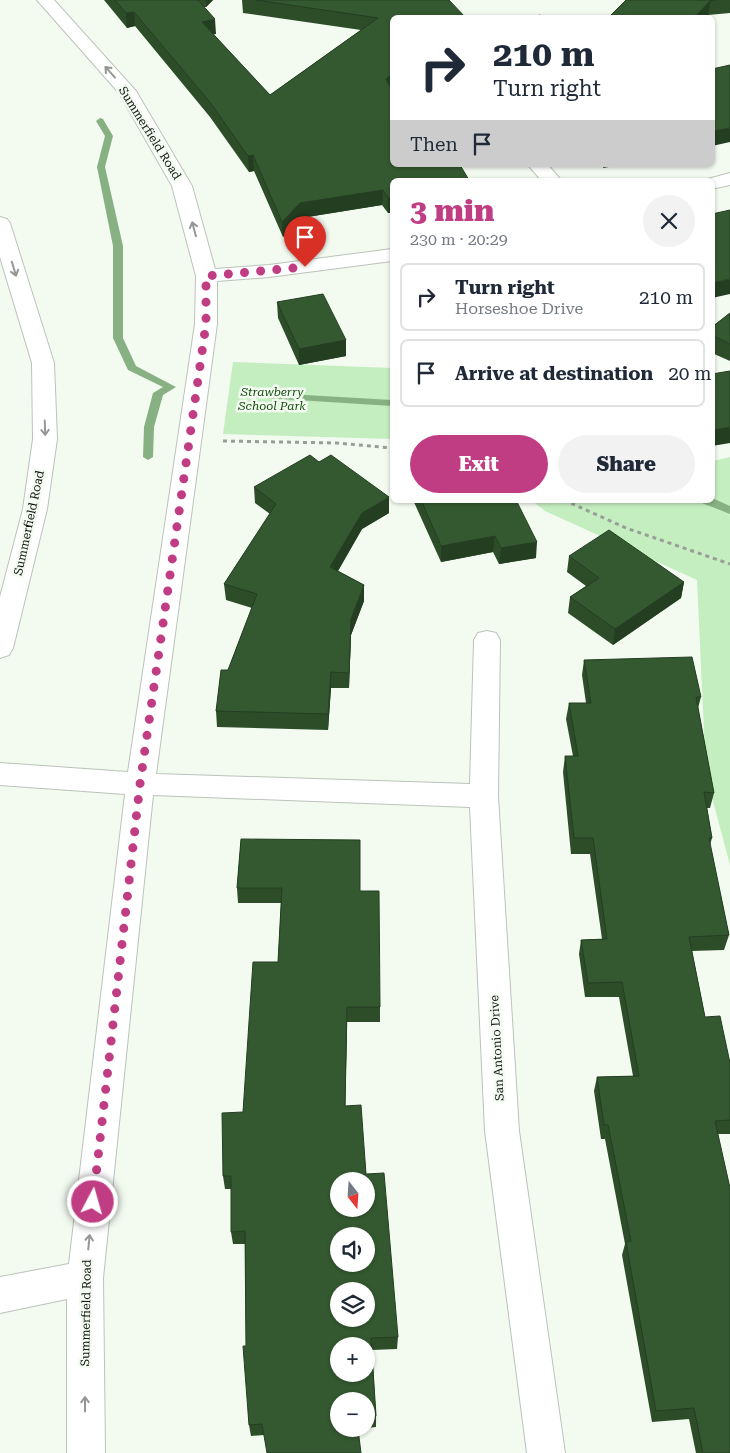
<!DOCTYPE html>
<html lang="en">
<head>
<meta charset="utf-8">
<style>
  body { margin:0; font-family:"Roboto Serif",serif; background:#f2f2f3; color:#1f2937; height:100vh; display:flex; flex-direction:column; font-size:19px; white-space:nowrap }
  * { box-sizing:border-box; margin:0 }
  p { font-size:16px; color:#747a83 }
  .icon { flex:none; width:28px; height:28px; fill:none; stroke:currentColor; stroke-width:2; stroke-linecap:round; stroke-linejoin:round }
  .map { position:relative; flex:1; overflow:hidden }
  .panel { position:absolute; left:390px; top:178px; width:325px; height:325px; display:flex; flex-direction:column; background:#fff; border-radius:8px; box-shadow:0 1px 4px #0004 }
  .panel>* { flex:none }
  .hud { position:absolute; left:390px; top:15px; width:325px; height:152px; border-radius:8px; box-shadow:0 1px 4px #0004; background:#fff; color:#1f2937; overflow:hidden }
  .needle { width:32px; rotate:163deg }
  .buttons { position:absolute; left:330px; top:1172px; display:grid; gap:10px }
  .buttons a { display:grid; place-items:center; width:45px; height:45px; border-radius:50%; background:#fff; box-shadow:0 1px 4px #0004; font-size:25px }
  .pin { position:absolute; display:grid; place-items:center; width:42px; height:42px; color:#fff; margin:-51px -21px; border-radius:50% 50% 50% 0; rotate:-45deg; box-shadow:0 0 5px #0007 }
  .pin .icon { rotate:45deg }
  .me { position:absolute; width:55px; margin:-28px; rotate:6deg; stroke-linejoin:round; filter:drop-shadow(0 0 4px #0008) }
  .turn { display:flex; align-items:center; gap:18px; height:105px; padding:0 20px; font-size:22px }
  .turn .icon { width:65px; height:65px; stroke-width:2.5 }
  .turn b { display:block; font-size:35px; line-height:42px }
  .then { display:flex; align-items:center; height:48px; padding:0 20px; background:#0003; gap:10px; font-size:19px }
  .round { display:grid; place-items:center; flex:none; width:52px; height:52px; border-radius:26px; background:#f2f2f3 }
  .head { display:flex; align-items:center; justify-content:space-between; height:85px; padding:0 20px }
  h1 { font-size:30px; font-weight:800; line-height:38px; color:#c13d83 }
  .button { display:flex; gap:10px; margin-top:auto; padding:10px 20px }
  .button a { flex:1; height:58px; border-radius:30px; background:#c13d83; color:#fff; font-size:20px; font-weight:800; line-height:58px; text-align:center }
  .button a+a { background:#f2f2f3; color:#1f2937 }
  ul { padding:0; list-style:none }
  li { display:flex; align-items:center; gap:15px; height:68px; margin:0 10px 8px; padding:0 10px; border:2px solid #e0e1e3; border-radius:8px }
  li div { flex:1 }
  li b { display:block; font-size:19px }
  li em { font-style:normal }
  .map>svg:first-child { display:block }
</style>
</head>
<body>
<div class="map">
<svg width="730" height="1453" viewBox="0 0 730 1453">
  <rect width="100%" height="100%" fill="#f3fbf1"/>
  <path fill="#c5eec0" d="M233,362l159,6v71l-169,-5z
    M730,457v408l-24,-90 -9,-195 -152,-69 -14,-11h181l1,-39z"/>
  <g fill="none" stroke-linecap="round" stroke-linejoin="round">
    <path fill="#88b183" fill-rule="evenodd" d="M100,118l3,1 10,17 -8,31 18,79v92l13,28 40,21 -13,8 -9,32 -1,30 -5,3 -5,-3 1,-30 9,-34 10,-6 -35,-17 -15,-32v-92l-16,-79 8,-31 -9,-15z
      M253,392l139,8v6l-143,-9 -1,-2z
      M712,498l18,8v8l-28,-11 -2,-3z"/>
    <defs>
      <path id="minor" d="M37,0h17l82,91 56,95 23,83 54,-4 123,-16v12l-123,16 -52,4v43l-61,450 314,10 4,-144 4,-7 9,-2 9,2 4,7 -2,156 21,335 46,322h-38l-42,-322 -15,-324 -317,-12 -50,483 2,175h-38v-154l-67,14v-36l69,-13 56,-470 -125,-9v-22l128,9 67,-448 1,-48 -24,-90 -53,-93z
        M528,165h20l13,15h-20z
        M730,173v12l-18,4v-9h-8z
        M0,217l7,2 3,4 44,140 3,76 -10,70 -34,139 -4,7 -9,3v-61l23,-88 10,-70 -1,-76 -32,-106z"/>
    </defs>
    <use href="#minor" stroke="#bbc3ba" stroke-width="2"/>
    <path stroke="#989e97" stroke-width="3" stroke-dasharray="4 4" stroke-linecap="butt" d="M223,441l114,2 55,5
      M564,500l62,28 104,36"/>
    <use href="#minor" fill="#fff" fill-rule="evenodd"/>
  </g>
  <path fill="#2d4d29" d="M104,0h109l-7,7h-2l12,27h-3l57,61 91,-65 -118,-17 -1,-13h207l-57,90 -4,123 -6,-8 -81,13 -18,19 -29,-66 -5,1 -39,-55 -75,-91 -8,2z
    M626,0h104v13l-22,2 -2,3h-98z
    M277,302l69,38v16l-47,9 -21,-47z
    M730,313v48l-18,-8v-26z
    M254,487l135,26 -27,16 -24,42 26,14v16l-13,34 -2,53h-18l-3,42 -111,-3 -1,-16 12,-41 24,-62 -26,-8 -2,-16 46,-70 -15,-11z
    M413,500h103l20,58 -37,6 -6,-12 -52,10z
    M569,556l115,26 -3,16 -68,47 -45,-32 2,-16 16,-11 -19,-14z
    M584,660l117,37 -3,11 16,85 -4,15h-3l5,30 -2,7 19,90 -5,15 -32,1 13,66 25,46v71h-12l12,319h-34l-7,-34 -37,3 -30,-167 3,-11 -20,-105h-4l-7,-48 3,-14 36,-1 -14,-79h-34l-6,-43 2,-14 21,-1 -12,-85h-19l-8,-82 2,-16h8l-7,-37 3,-16h17l-4,-28z
    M241,839l119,52 20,116v15h-33l-2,84 21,68 32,163 -1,12 -25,1 4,66v11l-10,1v-27l-102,34 -13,1 -2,-11 -3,-79 -1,-102h-12l-2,-12v-43h-6l-2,-13 20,-64 35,-150 3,-59h-43l-1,-15z"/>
  <path fill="#243e22" d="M206,0h7l-7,7z
    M711,0l-3,15 -2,3h-12z
    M134,12l1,14 -8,2 -1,-15z
    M215,19l1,15 -13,3 -1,-15z
    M392,74v15l-6,5v-15z
    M730,128v14l-18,4v-15z
    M253,155l1,16 -5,1 -1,-16z
    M604,165h16l-17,3z
    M383,190l-1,15 -81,13 -18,19 -1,-15 18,-19z
    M392,197v16h-4v-15z
    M730,279v15l-18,4v-15z
    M346,340v16l-47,9v-16z
    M730,427v16l-18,3v-16z
    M389,497v16l-27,16 -31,54 -1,-16 32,-54z
    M495,536l-2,16 -52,10v-16z
    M537,542l-1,16 -37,6 2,-16z
    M684,582l-3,16 -68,47 2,-16z
    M364,585v16l-13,34 -2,53v-15l2,-54z
    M331,672v16l-3,42v-16z
    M347,1007v15l-2,98v-14z"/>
  <path fill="#345930" stroke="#243e22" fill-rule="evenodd" d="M115,0h83l17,19 -13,3 68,73 108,-77 -122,-18h193l17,18h-74v56l-6,5 6,11v75h68l9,15h-77v17l-4,1 -5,-8 -83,13 -18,19 -29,-67 -5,1 -39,-55 -75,-89 -8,1z
    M626,0h90h-5l-17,18h-86z
    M539,15l10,3h-8z
    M730,65v63l-18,3v-62z
    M730,210v69l-18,4v-69z
    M323,294l23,46 -47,9 -22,-47z
    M730,313v31l-18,-9v-8z
    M730,371v56l-18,3v-56z
    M310,455l9,7 12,-7 58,42 -27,16 -32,54 34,18 -13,34 -2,54 -18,-1 -3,42 -112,-3 5,-41h7l29,-76 -33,-10 52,-80 -22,-17z
    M421,500h95l21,42 -36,6 -6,-12 -54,10z
    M609,530l75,52 -69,47 -45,-32 29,-19 -30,-22z
    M692,657l9,40h-5l18,96 -10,-1 8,46h-3l20,97 -40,2 16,80 15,-1 10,47v57l-15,1 15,67v265h-27l-9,-45 -38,3 -30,-169 5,-1 -23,-116h-4l-7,-48 42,-1 -17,-94 -34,1 -7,-43 26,-1 -14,-101h-19l-9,-82h13l-9,-53h22l-7,-43z
    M241,839l119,1v51h19l1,116h-33l-2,99 16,-1 5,69 18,-1 14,164 -27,1 5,78 -10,1v-16h-27v28h19l3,24h-94l-5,-29 -13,1 -6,-79h3l-1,-115 -14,1v-56h-8l-1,-63 21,-1 10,-150h25l4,-74h-45zM339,1181h27v28h-27zM339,1236h27v28h-27zM339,1291h27v28h-27zM339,1346h27v28h-27z"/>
  <defs><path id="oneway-shaft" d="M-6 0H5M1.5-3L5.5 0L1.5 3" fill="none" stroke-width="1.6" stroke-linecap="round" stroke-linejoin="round" transform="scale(1.25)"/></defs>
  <g stroke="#959795">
    <use href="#oneway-shaft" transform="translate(110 72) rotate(-132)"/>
    <use href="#oneway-shaft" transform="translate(194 229) rotate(-105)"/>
    <use href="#oneway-shaft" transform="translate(14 269) rotate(73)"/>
    <use href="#oneway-shaft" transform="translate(45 428) rotate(88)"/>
    <use href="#oneway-shaft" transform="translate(89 1242) rotate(-84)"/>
    <use href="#oneway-shaft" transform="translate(85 1404) rotate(-90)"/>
  </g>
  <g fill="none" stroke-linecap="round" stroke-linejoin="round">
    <path stroke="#c13d83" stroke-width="9" stroke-dasharray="0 16.2" d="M93,1202l47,-418 66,-460v-48l99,-9"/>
  </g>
  <g text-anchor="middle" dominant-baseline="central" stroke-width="5" stroke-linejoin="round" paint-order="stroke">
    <g font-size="12" fill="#141714" stroke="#f3fbf1">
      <text transform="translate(150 133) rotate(58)">Summerfield Road</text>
      <text transform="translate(29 523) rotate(-78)">Summerfield Road</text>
      <text transform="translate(497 1048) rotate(-93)">San Antonio Drive</text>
      <text transform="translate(86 1313) rotate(-89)">Summerfield Road</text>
    </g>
    <g font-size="12" font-style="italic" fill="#154d0f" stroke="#f3fbf1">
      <text x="272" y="392">Strawberry<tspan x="272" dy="14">School Park</tspan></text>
    </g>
  </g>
</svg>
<div class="buttons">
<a><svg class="needle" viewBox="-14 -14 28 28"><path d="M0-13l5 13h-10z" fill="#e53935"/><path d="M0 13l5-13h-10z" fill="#747a83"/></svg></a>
<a><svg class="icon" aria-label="sound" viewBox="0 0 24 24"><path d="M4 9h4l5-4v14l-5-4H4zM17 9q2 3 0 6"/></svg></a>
<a><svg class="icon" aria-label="layers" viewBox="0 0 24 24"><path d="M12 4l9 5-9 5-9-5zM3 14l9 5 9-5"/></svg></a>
<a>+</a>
<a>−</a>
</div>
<div class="pin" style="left:305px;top:267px;background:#d93025"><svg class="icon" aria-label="arrive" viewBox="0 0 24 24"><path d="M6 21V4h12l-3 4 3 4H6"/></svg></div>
<svg class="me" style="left:93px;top:1202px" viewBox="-20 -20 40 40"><circle r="17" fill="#c13d83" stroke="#fff" stroke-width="3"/><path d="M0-11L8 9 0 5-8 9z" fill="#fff"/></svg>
<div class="hud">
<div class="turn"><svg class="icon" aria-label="right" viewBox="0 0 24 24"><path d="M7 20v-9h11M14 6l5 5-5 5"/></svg><div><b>210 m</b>Turn right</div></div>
<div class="then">Then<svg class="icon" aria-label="arrive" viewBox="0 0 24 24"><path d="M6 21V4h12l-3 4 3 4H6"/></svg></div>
</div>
<section class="panel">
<div class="head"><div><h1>3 min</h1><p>230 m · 20:29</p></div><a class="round"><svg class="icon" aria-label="close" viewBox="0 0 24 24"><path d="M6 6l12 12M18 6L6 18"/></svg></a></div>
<ul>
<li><svg class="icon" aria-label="right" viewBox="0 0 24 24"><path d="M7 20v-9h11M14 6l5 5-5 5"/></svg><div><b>Turn right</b><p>Horseshoe Drive</p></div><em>210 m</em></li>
<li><svg class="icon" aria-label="arrive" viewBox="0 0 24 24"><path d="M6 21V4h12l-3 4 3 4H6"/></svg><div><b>Arrive at destination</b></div><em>20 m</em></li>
</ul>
<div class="button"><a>Exit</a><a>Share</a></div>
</section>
</div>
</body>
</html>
